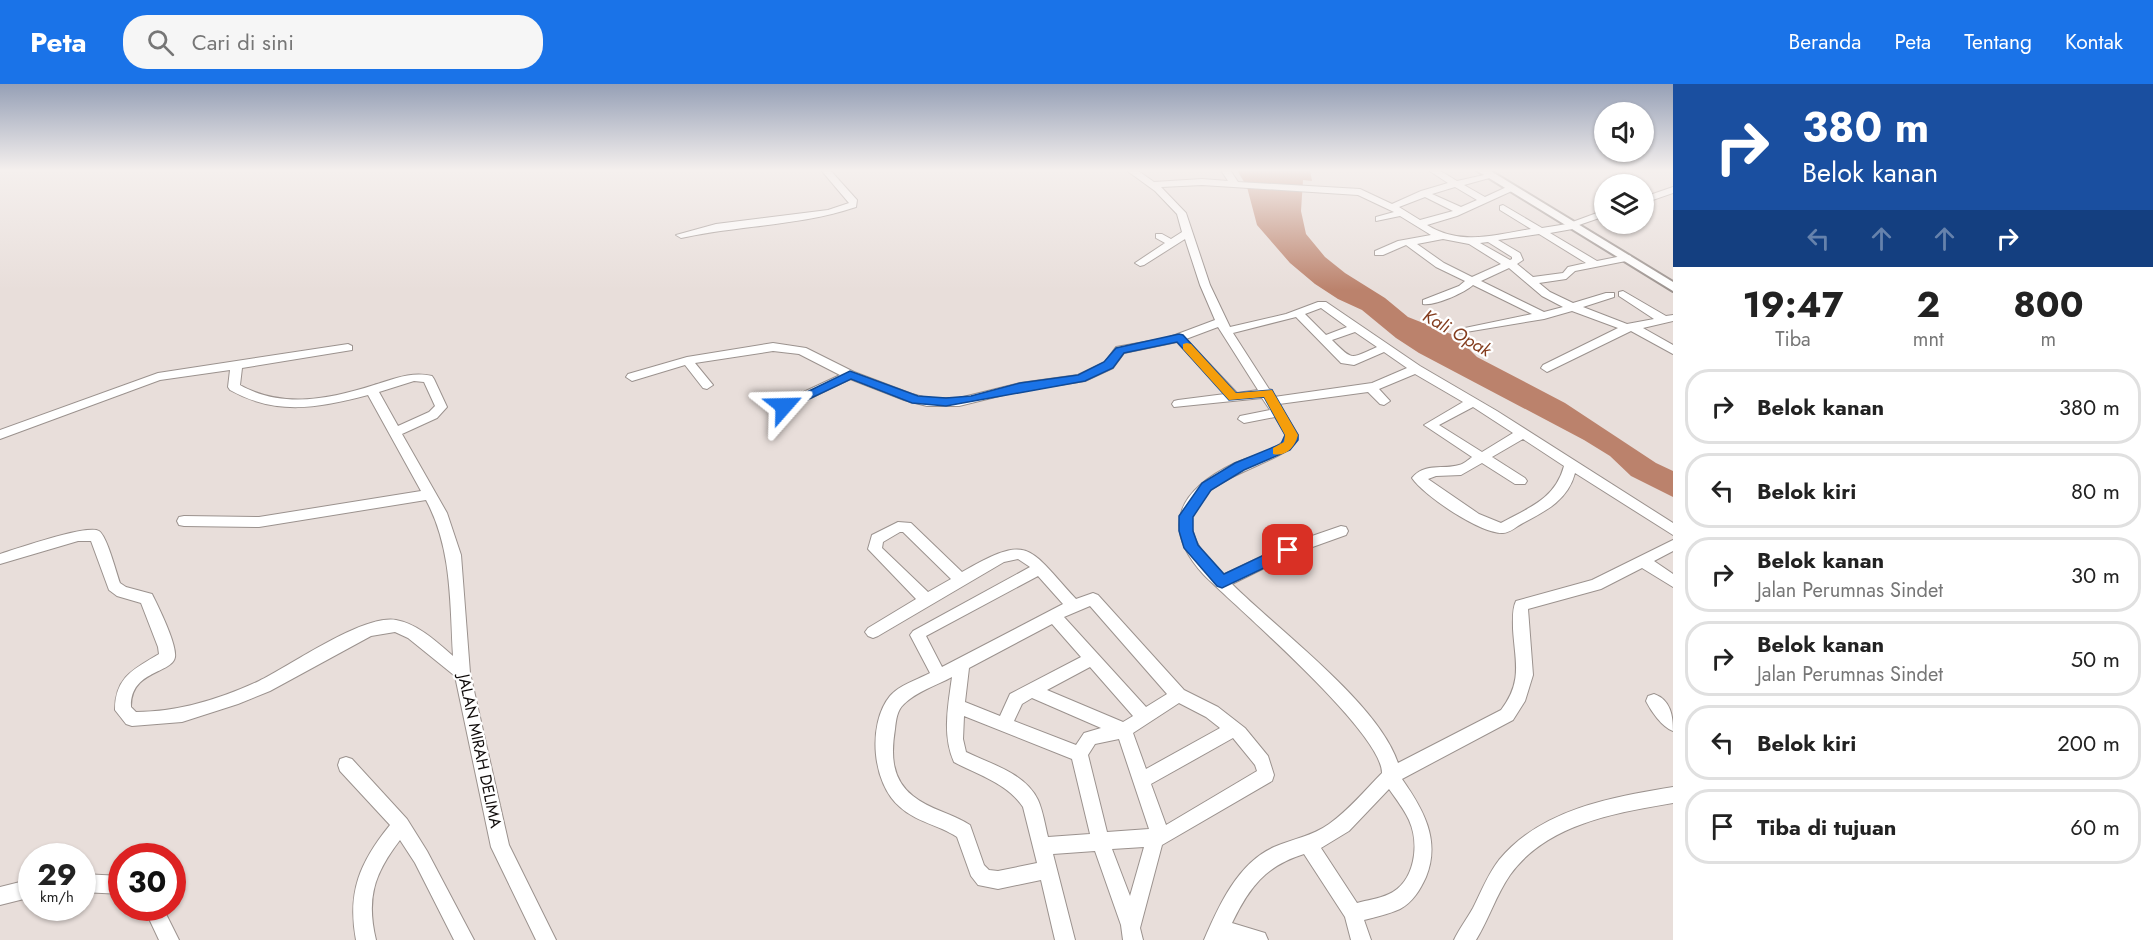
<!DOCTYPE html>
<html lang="id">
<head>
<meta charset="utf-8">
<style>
  body { margin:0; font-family:Jost,sans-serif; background:#f6f6f6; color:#222; height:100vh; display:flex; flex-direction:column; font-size:22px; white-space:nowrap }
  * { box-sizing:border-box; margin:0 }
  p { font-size:20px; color:#767676 }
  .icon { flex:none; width:33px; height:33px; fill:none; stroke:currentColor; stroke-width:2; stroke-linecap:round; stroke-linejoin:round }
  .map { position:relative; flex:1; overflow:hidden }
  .drawer { display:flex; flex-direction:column; background:#fff; width:480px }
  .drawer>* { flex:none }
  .guide { background:#1a4fa0; color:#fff; overflow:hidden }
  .fabs { position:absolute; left:1594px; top:18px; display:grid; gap:12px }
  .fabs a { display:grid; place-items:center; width:60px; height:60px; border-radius:50%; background:#fff; box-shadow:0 2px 4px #0004; font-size:30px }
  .speed { position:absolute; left:18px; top:759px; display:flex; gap:12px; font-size:30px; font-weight:700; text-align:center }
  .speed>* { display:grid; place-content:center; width:78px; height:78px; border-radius:50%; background:#fff; box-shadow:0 2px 4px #0004; line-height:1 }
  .speed small { font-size:15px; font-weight:400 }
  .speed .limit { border:9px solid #d22; background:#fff; color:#111 }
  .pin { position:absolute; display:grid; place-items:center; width:51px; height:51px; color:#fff; margin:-26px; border-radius:12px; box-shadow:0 3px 9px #0006 }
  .me { position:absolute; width:66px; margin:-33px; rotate:65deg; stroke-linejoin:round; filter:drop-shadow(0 0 4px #0008) }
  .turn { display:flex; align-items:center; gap:21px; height:126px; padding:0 30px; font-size:27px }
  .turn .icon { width:78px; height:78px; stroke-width:2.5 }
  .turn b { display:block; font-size:42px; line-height:51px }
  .lanes { display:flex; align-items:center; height:57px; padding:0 30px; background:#0003; justify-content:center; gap:30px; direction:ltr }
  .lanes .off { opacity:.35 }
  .eta { display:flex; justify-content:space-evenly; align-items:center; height:102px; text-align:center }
  .eta b { font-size:36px; font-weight:700; line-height:42px }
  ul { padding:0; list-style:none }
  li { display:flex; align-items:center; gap:18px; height:75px; margin:0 12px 9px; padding:0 18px; border:3px solid #e0e0e0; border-radius:24px }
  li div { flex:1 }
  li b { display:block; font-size:22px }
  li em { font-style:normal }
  header { display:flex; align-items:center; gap:36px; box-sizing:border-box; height:84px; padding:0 30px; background:#1a73e8; color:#fff }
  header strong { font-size:28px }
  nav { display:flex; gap:33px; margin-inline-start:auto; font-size:21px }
  .search { width:420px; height:54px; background:#f6f6f6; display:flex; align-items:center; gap:15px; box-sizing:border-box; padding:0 21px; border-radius:24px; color:#767676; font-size:22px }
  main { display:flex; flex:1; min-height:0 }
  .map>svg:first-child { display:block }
</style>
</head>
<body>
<header>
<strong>Peta</strong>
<div class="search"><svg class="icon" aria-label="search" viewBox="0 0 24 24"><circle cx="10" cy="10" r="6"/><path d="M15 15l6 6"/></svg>Cari di sini</div>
<nav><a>Beranda</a><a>Peta</a><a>Tentang</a><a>Kontak</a></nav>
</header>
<main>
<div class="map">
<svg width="1673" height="856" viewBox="0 0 1673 856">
  <rect width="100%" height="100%" fill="#e8deda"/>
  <path fill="#bb826c" d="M1237,86h73l2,11 -9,-1 -2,31 5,23 19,23 20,16 40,25 23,19 48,19 21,21 88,46 91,60 17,8v26l-42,-21 -21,-20 -26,-16 -165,-87 -23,-15 -34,-28 -24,-11 -23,-15 -25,-21 -33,-38 -10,-38z"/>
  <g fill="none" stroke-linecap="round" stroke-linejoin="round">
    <defs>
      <path id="minor" d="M821,86h9l27,30 -1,7c-56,19 -117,18 -175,31l-5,-3 40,-11 112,-14 21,-7z
        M1126,86h11l17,12 48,-3 26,2 -7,-11h9l8,12 122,7 32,15 29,-13 27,-8 -20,-13h11l18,11 36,-8v4l-29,8 21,12 26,-12 5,3 -2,2 -57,26 -30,9c34,21 67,10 104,4l-31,-19v-4l3,-1 39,23 25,-4 38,-14v6l-26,9 -1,3 -28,5 47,28 30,-6 4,1v4l-56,11 -9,8 -27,4 11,9 23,11 33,-10h8v4l-31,10 44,17 27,-5 -35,-23v-4l4,-1 43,25 7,-1v6l-30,7 30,17v9l-42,-23 -84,41 -6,-4 2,-3 75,-37 -46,-17 -28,8 -84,14v-4l72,-15 -59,-29c-9,8 -38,21 -50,19v-4l36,-14 6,-5 -29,-14 -30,-22 -23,10h-8v-4l23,-10 33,-6 -31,-19 -24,5v-4l18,-5 -36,-17 -156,-10 -41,2 25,26 24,72 20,42 56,-13 32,-12h8l94,64 77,45 176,112v12l-98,-62c-7,27 -29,38 -52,50 -6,3 -13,10 -20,10 -22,1 -79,-37 -91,-55 13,-16 31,-8 47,-13 5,-1 9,-5 13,-8l-48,-32 39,-23 -48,-28 -36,15 11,12 -6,4 -4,-1 -12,-12 -89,12 19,31c0,37 -177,43 -75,140l60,-29 58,-20 5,1 2,4 -2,4 -53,19 -61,30c46,46 146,119 166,179l103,-53c22,-29 14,-48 12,-81 0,-9 -1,-20 3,-28l76,-21 81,-40v11l-19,10 19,13v13l-31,-19 -41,21 -73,20 5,66 -8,26 -12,19 -111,59c21,30 39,61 24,98 -6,13 -13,25 -26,32 -11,5 -24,8 -36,11l7,20h-20l-6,-23 -41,-63c-39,12 -55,34 -72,69l33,10 3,7h-64c15,-35 34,-77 70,-93 18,-8 39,-11 55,-23 20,-14 36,-34 53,-51 0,-41 -144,-164 -178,-198 -46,-50 -23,-86 31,-112 17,-7 38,-11 51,-24v-4l-11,-18 -31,6 -6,-4 2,-3 30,-6 -8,-12 -88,9 -2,-3 2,-3 4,-1 47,-6 -48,-52 -53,11 -11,15 -28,13 -65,10 -61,15h-32l-23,-6 -54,-21 -62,30h-8l-2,-3 2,-3 60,-28 -41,-21 -26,-3 -78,12 18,22 -6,4 -4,-1 -18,-23 -53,16 -6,-4 2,-3 59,-17 86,-14 33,5 48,24 58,22 15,4h32l61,-15 58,-8 27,-13 11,-15 51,-9 48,-18 -15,-35 -15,-46 -41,26 -4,1 -5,-3 30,-20 -9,-5v-4h6l9,5 11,-7 -5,-18 -22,-23zM1455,103l22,13 -16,7 -29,-13zM1425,113l28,14 -33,9 -21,-13zM1539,150l47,29 -18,4 -5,6 -30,4 -16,-13 6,-4 -3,-7 -22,-13zM1443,155l26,5 32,20 -29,13 -28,-14 -27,-19zM1488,158l24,15v2l-2,1 -30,-17zM1509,184l33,28 21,11 -19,5 -63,-31zM1321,224l26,19 -21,8 -21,-21zM1296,233l45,46 13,2 30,-13 23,16 -35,15 -98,14 -2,-7 -3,-1 -36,-56zM1218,243l40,63 -21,3 -51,-54zM1355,248l22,15c-27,12 -24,14 -45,-7zM1473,323l40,26 -31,19 -43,-27zM1523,355l41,27c-9,33 -34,41 -63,57l-22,-9 -51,-35 8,-3 25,-1 21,-12 33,21h10l2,-3 -2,-3 -33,-21zM1389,705c7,10 15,20 20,31 11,24 6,62 -20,74 -10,5 -22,6 -32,9l-36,-55 28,-17z
        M1673,103v6l-29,10v-6z
        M348,260l4,2v4l-110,18 -2,17c42,24 90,14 134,0 20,-6 37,-14 58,-9l2,3 13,28 -10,11 -35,16 45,79 14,42 9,118 39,172 47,95h-20l-45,-93 -36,-171 -47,-38 -13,-6 -24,4 -101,55 -32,13 -56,18 -50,4 -6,-2 -11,-14c0,-33 19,-41 44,-56l-1,-7 -17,-44 -24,-7 -8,-6 -18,-49h-13l-78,23v-10c16,-5 87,-30 99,-23 8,5 17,41 21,52l6,4 26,7c6,12 25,50 23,63 -3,17 -45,13 -44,50l5,5c43,0 84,-13 123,-31 31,-15 104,-67 137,-61 22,4 41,22 57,36 -3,-53 -1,-108 -27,-156l-167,27 -75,-1 -5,-1 -2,-4 2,-4 5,-1 75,1 162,-26 -53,-96c-49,13 -92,21 -138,-5l-2,-3 2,-17 -70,10 -160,59v-9l158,-57zM414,297l10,1 11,24 -6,6 -31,14 -19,-34z
        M898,438l13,1 51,49c68,-39 65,-26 114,27l17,-6 5,2 86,95 34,17 27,21 23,28 6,19 -2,6 -110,64 -22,83 3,12h-20l-2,-15 -26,-74 -42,3 22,86h-20l-14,-60 -43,9 -20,-4 -7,-9 -14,-39c-18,-12 -41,-15 -57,-30 -28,-23 -33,-83 -10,-111 9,-11 27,-16 40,-23l-20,-38 3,-4 117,-64 -12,-8 -14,3 -126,74 -5,2 -5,-2 -3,-4 3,-4 48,-29 -48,-50 4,-14zM900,448h3l48,47 -23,13 -46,-44 1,-6zM1038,492l25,28 -121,63 -16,-31zM1090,522l77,88 -21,13 -82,-90zM1052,540l29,33 -71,37 -10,22 -35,-14 4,-34zM1090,583l43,49 -10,6 -76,-32zM952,593c-4,29 -10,58 2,85 24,13 53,21 69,45l14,56 -39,8 -9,-1 -5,-5 -14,-40c-18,-12 -40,-15 -57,-29 -22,-17 -22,-42 -18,-67 1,-9 2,-19 9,-25 12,-12 33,-19 48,-27zM1032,614l69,30 -17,5 -8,12 -62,-24 8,-17zM1179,619l27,14 14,11 -74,41 -13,-36zM964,632l108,43 18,75 -42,3c-3,-12 -5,-26 -10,-37 -13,-27 -47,-36 -72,-48l-3,-13zM1233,654l22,27 2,6 -91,54 -15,-41zM1119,655l30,90 -42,3 -19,-77 7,-11zM1144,763l-14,49 -18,-47z
        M1654,610c17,6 19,22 19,37 -11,-4 -22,-20 -27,-30l2,-5z
        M346,673l6,2 55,60 20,32 47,89h-20l-39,-77 -15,-23c-26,34 -34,58 -24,100h-20c-9,-48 4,-78 34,-115l-50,-54 -2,-6 2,-6z
        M1673,703v16c-58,10 -127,21 -163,72 -14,20 -21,44 -34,65h-22c5,-11 13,-21 19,-32 8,-16 15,-34 26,-48 42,-51 113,-63 174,-73z
        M82,790l40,2v18l-40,-2z
        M32,795v18l-32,8v-18z
        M144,824h19l16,32h-20z"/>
      <path id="major" d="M1476,86h13l184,112v9z"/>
    </defs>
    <use href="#minor" stroke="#9b928e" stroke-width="2"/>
    <use href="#major" stroke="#9b928e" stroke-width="4"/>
    <use href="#minor" fill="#fff" fill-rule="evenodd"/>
    <use href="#major" fill="#fff" fill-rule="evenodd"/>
  </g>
  <linearGradient id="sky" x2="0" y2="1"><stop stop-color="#96a0b6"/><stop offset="0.42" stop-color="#f5f0ee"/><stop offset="1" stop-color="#f5f0ee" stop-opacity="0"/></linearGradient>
  <rect width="1673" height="206" fill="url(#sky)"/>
  <path fill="#1a73e8" stroke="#114b97" stroke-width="1.5" d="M1179,250l4,1 53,58 36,-3 26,45v5l-8,10 -46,20 -33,20 -18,27v14l5,14 26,29 59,-28 5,-1 7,5 -2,4 -71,34 -5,-2 -33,-38 -5,-17v-15l23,-33 33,-20 46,-19 4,-9 -21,-38 -35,3 -52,-58 -53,11 -11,15 -28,13 -139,25 -34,-3 -61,-24 -63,30h-9l-1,-3 72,-35 68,25 28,2 25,-2 49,-13 58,-8 26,-13 12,-14z"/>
  <path fill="#f59e0b" d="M1187,259l4,1 45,49 36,-3 26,45c-3,12 -12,22 -25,19v-6l11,-6 1,-7 -21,-38 -35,3 -46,-51v-5z"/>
  <g text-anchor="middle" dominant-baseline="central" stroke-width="4.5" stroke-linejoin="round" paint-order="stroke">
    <g font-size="16" fill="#0f0b0a" stroke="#fff">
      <text transform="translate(480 667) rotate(78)">JALAN MIRAH DELIMA</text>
    </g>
    <g font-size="18" font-style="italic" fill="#843d1e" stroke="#fff">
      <text transform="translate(1457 249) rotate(30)">Kali Opak</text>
    </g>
  </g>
</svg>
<div class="fabs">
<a><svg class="icon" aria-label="sound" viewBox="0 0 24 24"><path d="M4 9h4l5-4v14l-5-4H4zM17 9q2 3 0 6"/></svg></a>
<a><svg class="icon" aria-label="layers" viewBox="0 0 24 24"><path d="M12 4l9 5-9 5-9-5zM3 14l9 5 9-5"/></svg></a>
</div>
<div class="speed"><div>29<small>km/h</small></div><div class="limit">30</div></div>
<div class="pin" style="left:1288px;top:466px;background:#d93025"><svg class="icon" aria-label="arrive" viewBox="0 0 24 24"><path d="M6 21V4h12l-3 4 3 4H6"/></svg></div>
<svg class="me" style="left:784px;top:322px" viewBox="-20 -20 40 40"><path d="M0-17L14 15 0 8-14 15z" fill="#1a73e8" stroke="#fff" stroke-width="4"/></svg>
</div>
<section class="drawer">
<div class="guide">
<div class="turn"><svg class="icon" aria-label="right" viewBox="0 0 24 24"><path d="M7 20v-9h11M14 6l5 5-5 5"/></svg><div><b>380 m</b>Belok kanan</div></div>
<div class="lanes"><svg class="icon off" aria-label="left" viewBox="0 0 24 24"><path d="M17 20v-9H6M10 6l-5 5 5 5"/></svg><svg class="icon off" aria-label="ahead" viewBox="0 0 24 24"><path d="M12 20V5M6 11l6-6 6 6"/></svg><svg class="icon off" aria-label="ahead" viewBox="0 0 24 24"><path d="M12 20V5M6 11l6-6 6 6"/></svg><svg class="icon" aria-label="right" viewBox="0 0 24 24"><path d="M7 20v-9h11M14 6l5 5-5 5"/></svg></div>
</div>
<div class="eta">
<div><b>19:47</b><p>Tiba</p></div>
<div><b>2</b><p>mnt</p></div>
<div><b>800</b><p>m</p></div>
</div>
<ul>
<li><svg class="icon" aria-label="right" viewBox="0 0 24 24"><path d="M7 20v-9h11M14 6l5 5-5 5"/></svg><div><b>Belok kanan</b></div><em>380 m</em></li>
<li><svg class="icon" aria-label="left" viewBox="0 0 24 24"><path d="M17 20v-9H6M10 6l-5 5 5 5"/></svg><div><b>Belok kiri</b></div><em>80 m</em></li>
<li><svg class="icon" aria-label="right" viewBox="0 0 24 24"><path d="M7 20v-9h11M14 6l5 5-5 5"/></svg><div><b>Belok kanan</b><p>Jalan Perumnas Sindet</p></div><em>30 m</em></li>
<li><svg class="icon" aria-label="right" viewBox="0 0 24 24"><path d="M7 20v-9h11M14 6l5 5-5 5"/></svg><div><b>Belok kanan</b><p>Jalan Perumnas Sindet</p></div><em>50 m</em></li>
<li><svg class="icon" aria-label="left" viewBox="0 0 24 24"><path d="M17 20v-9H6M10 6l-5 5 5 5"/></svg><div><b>Belok kiri</b></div><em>200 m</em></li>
<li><svg class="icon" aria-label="arrive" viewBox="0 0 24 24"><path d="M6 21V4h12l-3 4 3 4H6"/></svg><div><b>Tiba di tujuan</b></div><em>60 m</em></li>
</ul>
</section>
</main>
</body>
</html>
